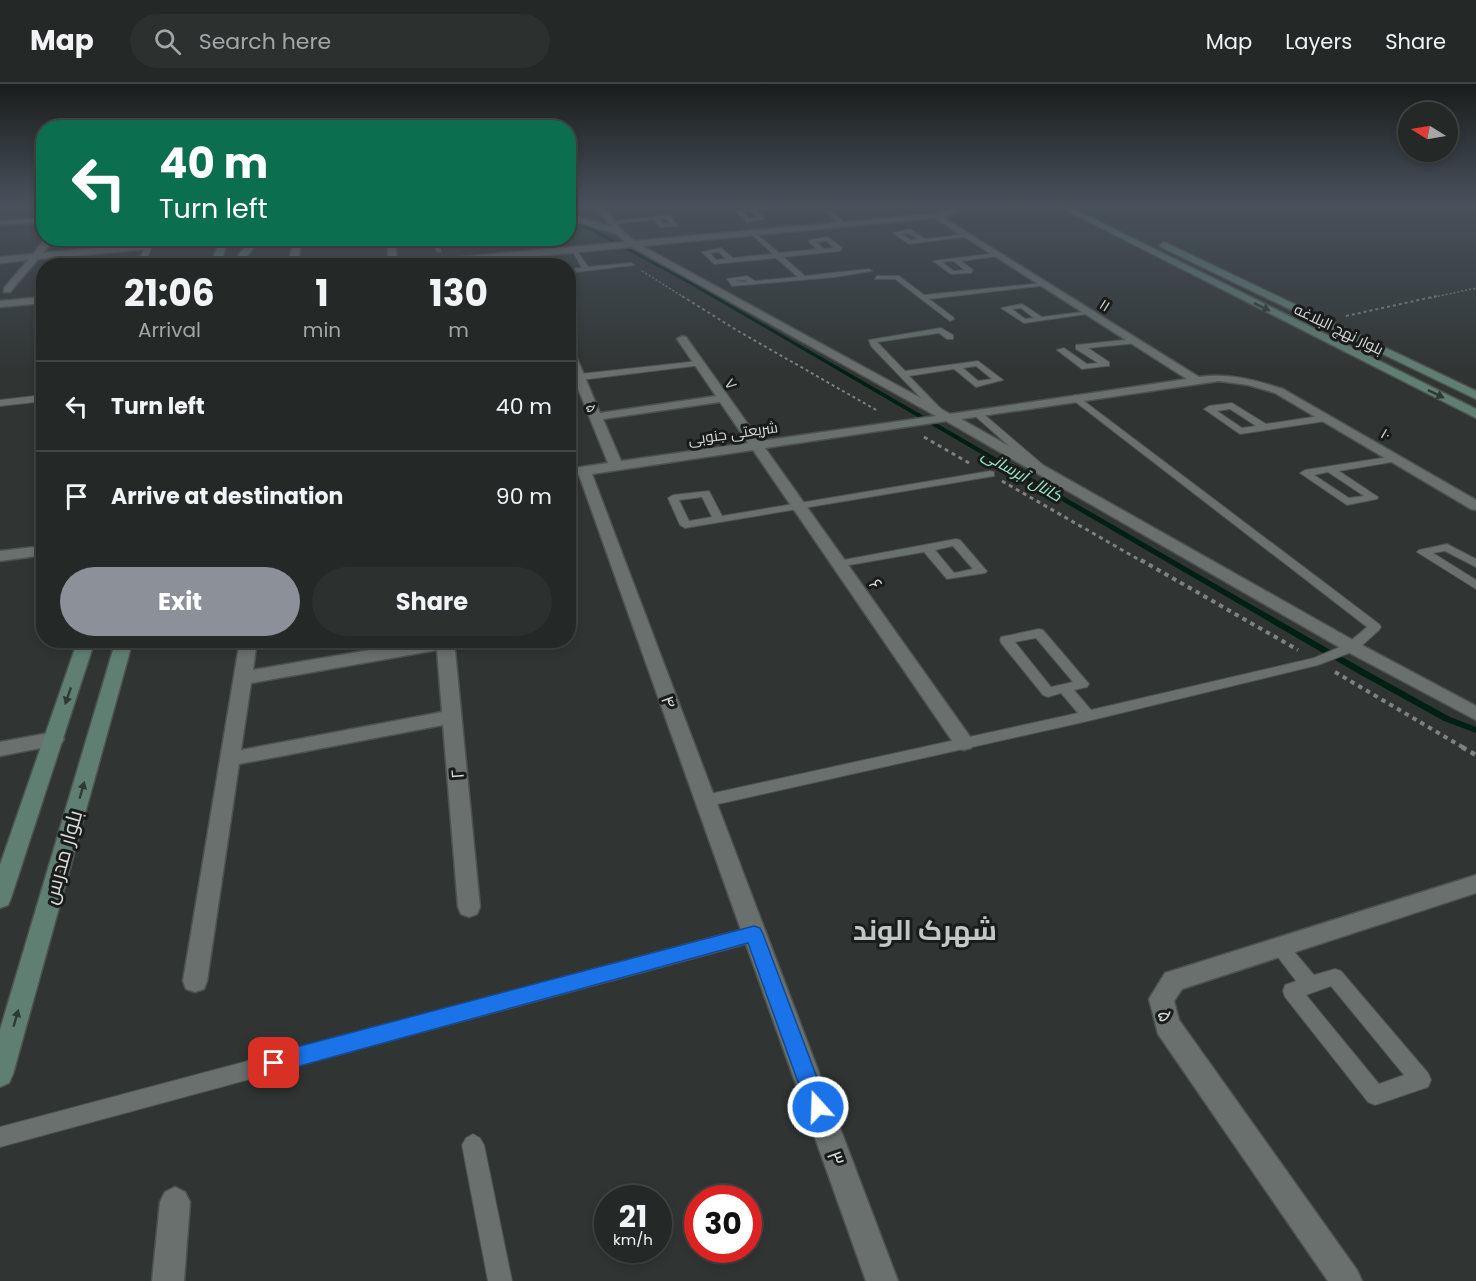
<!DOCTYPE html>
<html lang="en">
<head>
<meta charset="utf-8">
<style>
  body { margin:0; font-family:Poppins,Cairo,sans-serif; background:#2c302e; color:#f1f3f6; height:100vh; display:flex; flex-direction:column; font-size:22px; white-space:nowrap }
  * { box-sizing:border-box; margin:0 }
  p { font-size:20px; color:#a3a6a7 }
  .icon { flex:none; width:33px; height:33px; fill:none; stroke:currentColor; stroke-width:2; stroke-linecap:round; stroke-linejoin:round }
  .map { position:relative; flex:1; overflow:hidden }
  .side { position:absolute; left:36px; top:174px; width:540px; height:390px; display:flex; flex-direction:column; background:#242826; border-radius:24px; box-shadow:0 3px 9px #0003,0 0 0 2px #414443 }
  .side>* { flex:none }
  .guide { position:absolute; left:36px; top:36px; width:540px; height:126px; border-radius:24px; box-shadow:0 3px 9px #0003,0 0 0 2px #414443; background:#0b6e4f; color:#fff; overflow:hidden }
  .needle { width:39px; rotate:281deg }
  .tools { position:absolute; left:1398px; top:18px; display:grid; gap:12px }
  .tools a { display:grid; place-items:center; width:60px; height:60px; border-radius:50%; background:#242826; box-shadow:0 3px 9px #0003,0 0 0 2px #414443; font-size:30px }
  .speed { position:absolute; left:594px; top:1101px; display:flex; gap:12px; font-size:30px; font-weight:700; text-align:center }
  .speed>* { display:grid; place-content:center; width:78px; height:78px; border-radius:50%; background:#242826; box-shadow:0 3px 9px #0003,0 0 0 2px #414443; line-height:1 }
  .speed small { font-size:15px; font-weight:400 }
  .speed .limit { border:9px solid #d22; background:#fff; color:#111 }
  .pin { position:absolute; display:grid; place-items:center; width:51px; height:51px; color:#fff; margin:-26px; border-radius:12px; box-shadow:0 3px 9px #0006 }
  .me { position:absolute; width:66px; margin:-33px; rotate:340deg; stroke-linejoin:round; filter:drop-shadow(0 0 4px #0008) }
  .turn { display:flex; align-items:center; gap:21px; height:126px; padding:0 24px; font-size:27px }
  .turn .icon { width:78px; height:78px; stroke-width:2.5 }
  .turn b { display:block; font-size:42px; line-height:51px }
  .eta { display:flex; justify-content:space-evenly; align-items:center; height:102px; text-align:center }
  .eta b { font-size:36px; font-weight:700; line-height:42px }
  .primary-button { display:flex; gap:12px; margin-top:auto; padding:12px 24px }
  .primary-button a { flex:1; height:69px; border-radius:36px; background:#8c9099; color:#fff; font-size:24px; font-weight:700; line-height:69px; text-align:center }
  .primary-button a+a { background:#2c302e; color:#f1f3f6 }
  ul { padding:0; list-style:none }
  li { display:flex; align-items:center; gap:18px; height:90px; padding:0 24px; border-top:2px solid #414443 }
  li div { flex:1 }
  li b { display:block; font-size:22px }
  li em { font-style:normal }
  header { display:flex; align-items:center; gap:36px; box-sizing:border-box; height:84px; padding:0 30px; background:#242826; border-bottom:2px solid #414443 }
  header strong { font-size:28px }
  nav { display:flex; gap:33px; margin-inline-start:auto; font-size:21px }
  .search { width:420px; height:54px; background:#2c302e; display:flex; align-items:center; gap:15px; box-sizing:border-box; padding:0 21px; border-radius:33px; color:#a3a6a7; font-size:22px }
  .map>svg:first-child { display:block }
</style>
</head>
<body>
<header>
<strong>Map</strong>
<div class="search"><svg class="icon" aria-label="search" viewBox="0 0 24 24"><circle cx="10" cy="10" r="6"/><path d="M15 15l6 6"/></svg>Search here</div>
<nav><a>Map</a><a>Layers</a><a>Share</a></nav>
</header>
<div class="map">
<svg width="1476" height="1197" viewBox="0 0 1476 1197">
  <rect width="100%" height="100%" fill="#303533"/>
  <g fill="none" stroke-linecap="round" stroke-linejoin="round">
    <path fill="#002014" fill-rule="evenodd" d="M573,135h2l118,64 672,387 85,47 26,10v6l-32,-12 -85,-47 -668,-389 -118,-64z"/>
    <defs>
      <path id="lane" d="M786,121h21l-49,6 6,8 -17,3 -12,-11 17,-4zM743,128h8l6,5 -9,1z
        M816,121h6l23,18 -5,1z
        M890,121h19l-3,2z
        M669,131l9,11 -18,1 -6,-7 -43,4 -3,-2zM660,135h7l4,5h-7z
        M910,145l15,10 43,-5 3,2 -62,8 -16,-11zM909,149l8,6 -7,1 -8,-6z
        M752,146l27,23 38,-4 -8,-7v-2l19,-3 14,11 -2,3 -57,6 22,19 64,-7 3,2 -37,6 -103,9 -5,-7 20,-3 8,5 43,-4 -22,-19 -62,6 -12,-12 19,-4 12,10 40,-4 -23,-21zM827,157l7,7 -10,1 -8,-7zM719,168l7,7 -10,1 -6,-7zM745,196l2,2 -13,-1z
        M150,154h6l-13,28h-7z
        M433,154h6l2,14 -5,-1z
        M571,164h4l13,19 43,-4 3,2 -66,8v-4l14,-1z
        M997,169l2,3 -38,5 12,9 -2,3 -20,1 -18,-13zM953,177l12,9 -11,1 -12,-9z
        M877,192h22l25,19 120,-12 4,2 -119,14 24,18 1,2 -4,2 -55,-42h-20z
        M1022,220l20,13 48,-6 4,2 -70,10 -23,-15zM1021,224l13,10 -9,1 -13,-10z
        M941,244l12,7v4h-6l-8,-6 -62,9 28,29 73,-10 25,19 -27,7 -22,-18 -45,7 37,38v4l-3,1 -3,-1 -69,-72 -2,-6zM976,282l16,13 -14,2 -15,-13z
        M1134,255h3v4l-49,5 21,14v4h-3l-24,3 -25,-19 7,-2 23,16 11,-1 -22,-14v-4z
        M699,277l4,2 -1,2 -122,15 -4,-3 4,-3z
        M44,311v6l-44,5v-6z
        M1076,311l303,229 2,3 -2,3 -22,20 -39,15 -230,56 -383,86 -5,-2 -3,-4 3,-4 5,-2 373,-82 -17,-20 -13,4 -5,-2 -42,-52 -1,-3 1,-3 38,-8 4,1 46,54 -2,3 -13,3 17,20 223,-52 33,-14 20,-17 -294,-227v-4zM1036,554l37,44 -22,5 -36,-45z
        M1232,319l34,21 60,-9 5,3 -5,3 -86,13 -36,-25 5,-3zM1230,325l26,17 -14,2 -25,-17z
        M974,327h6l63,54v4h-8l-61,-54z
        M1395,372l3,1v4l-59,10 39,26 -1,2 -30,6 -47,-32 5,-3zM1328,388l36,24 -15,2 -35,-23z
        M990,387l4,1v4l-309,52 -5,-3 -12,-27 5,-3 36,-4 13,25zM702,413l10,20 -23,4 -10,-21z
        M956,455l4,1 25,29 2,2 -2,2 -38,6 -23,-27 -86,15 -6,-3 6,-3zM953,462l20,23 -19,4 -19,-23z
        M1447,460l29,15v8l-31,-16 -12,2 43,27v9l-59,-37 2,-2z
        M754,842l6,3 3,5 -3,5 -6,3 -754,205v-20z
        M1280,856l6,2 28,33 21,-6 6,2 87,102 3,7 -3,7 -53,18 -7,-3 -83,-105 -2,-6 2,-6 11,-4 -25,-33 3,-6zM1331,902l73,89 -25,9 -73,-89z
        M473,1050l7,4 4,7 28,136h-24l-26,-136 4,-7z"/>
      <path id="street" d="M594,121h8l19,25 13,11 301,-27 15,-5 2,-4h8l-4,8 -14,4 257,160c30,-4 56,3 84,12l193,111v10l-5,-1 -196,-116 -27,-8 -29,-4 -258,38 397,224 118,63v14l-130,-69 -400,-230 -181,27 206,290 3,5 -3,5 -7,2 -7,-2 -204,-298 -161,24 306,807h-32l-287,-806 -11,2v-8l40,-6 -40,-99v-18l5,3 27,64 116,-17 -39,-57 5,-3 4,1 74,104 176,-25 -304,-169 -202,19h-41l-2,-28h8l2,25 228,-21 -8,-8 -49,-15v-5l44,13zM935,134l252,161 -237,35 -308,-168zM720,318l28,41 -127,18 -18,-42z
        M46,154h9l-12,15 106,-10 4,3 -4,3 -111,10 -28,33h-6v-4l24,-28 -28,3v-6l33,-3z
        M294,155h8l-5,27h-9z
        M44,213v6l-44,4v-6z
        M44,462v9l-44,6v-10z
        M240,556h17l-4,30 175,-30h26l26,267 -3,7 -8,3 -8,-3 -3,-7 -15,-182 -204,39 -32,217 -3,8 -9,3 -9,-3 -3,-8zM437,566l5,62 -201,38 10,-67z
        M54,648l7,2 3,5 -3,5 -61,12v-14z
        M1476,791v18l-294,96 -8,12 5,19 178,250 5,11h-34l-170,-247 -9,-35 16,-26z
        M175,1103l10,5 5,10 -6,79h-32l8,-79 5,-10z"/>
      <path id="secondary" d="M1056,121h10l410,204v9z
        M44,134v4l-44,3v-4z
        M224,154h9l-7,9 -7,19h-9l8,-20z
        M253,154h9l-16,19 -3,9h-9l5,-12z
        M1164,158l312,149v8l-315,-152 -1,-2z
        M78,556h17l-84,258 -3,7 -8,3v-43z
        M116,556h17l-120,434 -4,9 -9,4v-57z"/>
    </defs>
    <use href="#lane" stroke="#4d5250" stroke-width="2"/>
    <use href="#street" stroke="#4d5250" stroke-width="3"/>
    <use href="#secondary" stroke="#4d5250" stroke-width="3"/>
    <path stroke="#7d8280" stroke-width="1.5" stroke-dasharray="2 2" stroke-linecap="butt" d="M642,187l43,27
      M1430,214l46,-10"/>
    <path stroke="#7d8280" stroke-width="2" stroke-dasharray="3 3" stroke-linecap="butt" d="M682,212l56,35 140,80
      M1346,232l91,-20"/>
    <path stroke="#7d8280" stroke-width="3" stroke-dasharray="4 4" stroke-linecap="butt" d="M924,353l45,26
      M1002,397l141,81"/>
    <path stroke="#7d8280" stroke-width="4" stroke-dasharray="4.5 4.5" stroke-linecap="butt" d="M1141,476l157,90
      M1335,588l129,76"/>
    <path stroke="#7d8280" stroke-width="4.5" stroke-dasharray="5 5" stroke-linecap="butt" d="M1462,663l14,8"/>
    <use href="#lane" fill="#69706d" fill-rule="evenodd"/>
    <use href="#street" fill="#69706d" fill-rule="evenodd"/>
    <use href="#secondary" fill="#607f73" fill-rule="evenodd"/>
  </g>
  <defs><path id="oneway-solid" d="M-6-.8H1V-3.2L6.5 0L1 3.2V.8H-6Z" transform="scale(1.5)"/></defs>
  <g fill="#2f3a35">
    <use href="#oneway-solid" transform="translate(1262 223) rotate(26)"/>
    <use href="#oneway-solid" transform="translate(1436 310) rotate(26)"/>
    <use href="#oneway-solid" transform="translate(68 612) rotate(109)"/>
    <use href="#oneway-solid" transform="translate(82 706) rotate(-74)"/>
    <use href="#oneway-solid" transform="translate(16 934) rotate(-74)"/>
  </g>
  <linearGradient id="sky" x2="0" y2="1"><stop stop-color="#1a1d1c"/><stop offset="0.42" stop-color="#48515b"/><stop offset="1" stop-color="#48515b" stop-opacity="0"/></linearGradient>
  <rect width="1476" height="288" fill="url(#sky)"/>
  <path fill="#1a73e8" stroke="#114b97" stroke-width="1.5" d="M754,842l6,2 3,6 65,173 -3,8 -7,3 -8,-3 -3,-8 -59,-164 -474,130 -7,-3 -3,-7 3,-7 7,-3z"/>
  <g text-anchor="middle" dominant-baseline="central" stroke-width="6" stroke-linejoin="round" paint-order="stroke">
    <g font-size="15" fill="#d7dbd9" stroke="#1a1c1b">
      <text transform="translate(1105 221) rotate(32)">۱۱</text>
      <text transform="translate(1339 245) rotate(26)">بلوار نهج البلاغه</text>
      <text transform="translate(731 300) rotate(55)">۷</text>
      <text transform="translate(592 324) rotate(68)">۵</text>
      <text transform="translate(733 349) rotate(-8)">شریعتی جنوبی</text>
      <text transform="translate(1386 350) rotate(30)">۱۰</text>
    </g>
    <g font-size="16" font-style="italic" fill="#9be9c9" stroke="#1a1c1b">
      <text transform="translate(1022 391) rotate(30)">کانال آبرسانی</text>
    </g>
    <g font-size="18" fill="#d7dbd9" stroke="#1a1c1b">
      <text transform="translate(876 500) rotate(55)">۶</text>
      <text transform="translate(669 618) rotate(70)">۴</text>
      <text transform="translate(457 690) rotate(-95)">۲</text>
    </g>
    <g font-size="21" fill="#d7dbd9" stroke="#1a1c1b">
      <text transform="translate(62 773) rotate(-74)">بلوار مدرس</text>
      <text transform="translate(1166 932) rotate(72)">۵</text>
      <text transform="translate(836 1074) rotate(70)">۳</text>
    </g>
    <g font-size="28" font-weight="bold" fill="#c1c8c5" stroke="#1a1c1b">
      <text x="925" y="846">شهرک الوند</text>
    </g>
  </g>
</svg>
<div class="tools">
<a><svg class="needle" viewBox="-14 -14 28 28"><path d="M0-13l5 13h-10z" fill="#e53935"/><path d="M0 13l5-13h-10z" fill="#a3a6a7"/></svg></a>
</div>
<div class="speed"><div>21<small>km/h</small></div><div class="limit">30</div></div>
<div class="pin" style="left:274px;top:979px;background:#d93025"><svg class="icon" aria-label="arrive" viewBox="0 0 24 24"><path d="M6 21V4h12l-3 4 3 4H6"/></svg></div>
<svg class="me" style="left:818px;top:1023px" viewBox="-20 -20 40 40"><circle r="17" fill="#1a73e8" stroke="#fff" stroke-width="3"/><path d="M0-11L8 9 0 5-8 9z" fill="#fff"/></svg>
<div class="guide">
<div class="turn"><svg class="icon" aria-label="left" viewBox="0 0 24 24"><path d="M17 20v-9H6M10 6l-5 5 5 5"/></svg><div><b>40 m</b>Turn left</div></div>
</div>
<section class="side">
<div class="eta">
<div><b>21:06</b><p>Arrival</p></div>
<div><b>1</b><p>min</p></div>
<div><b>130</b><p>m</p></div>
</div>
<ul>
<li><svg class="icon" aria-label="left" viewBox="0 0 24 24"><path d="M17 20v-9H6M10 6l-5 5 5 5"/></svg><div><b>Turn left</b></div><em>40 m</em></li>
<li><svg class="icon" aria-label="arrive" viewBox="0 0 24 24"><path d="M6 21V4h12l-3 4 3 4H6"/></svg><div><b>Arrive at destination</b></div><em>90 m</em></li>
</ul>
<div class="primary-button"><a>Exit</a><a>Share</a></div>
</section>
</div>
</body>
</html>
